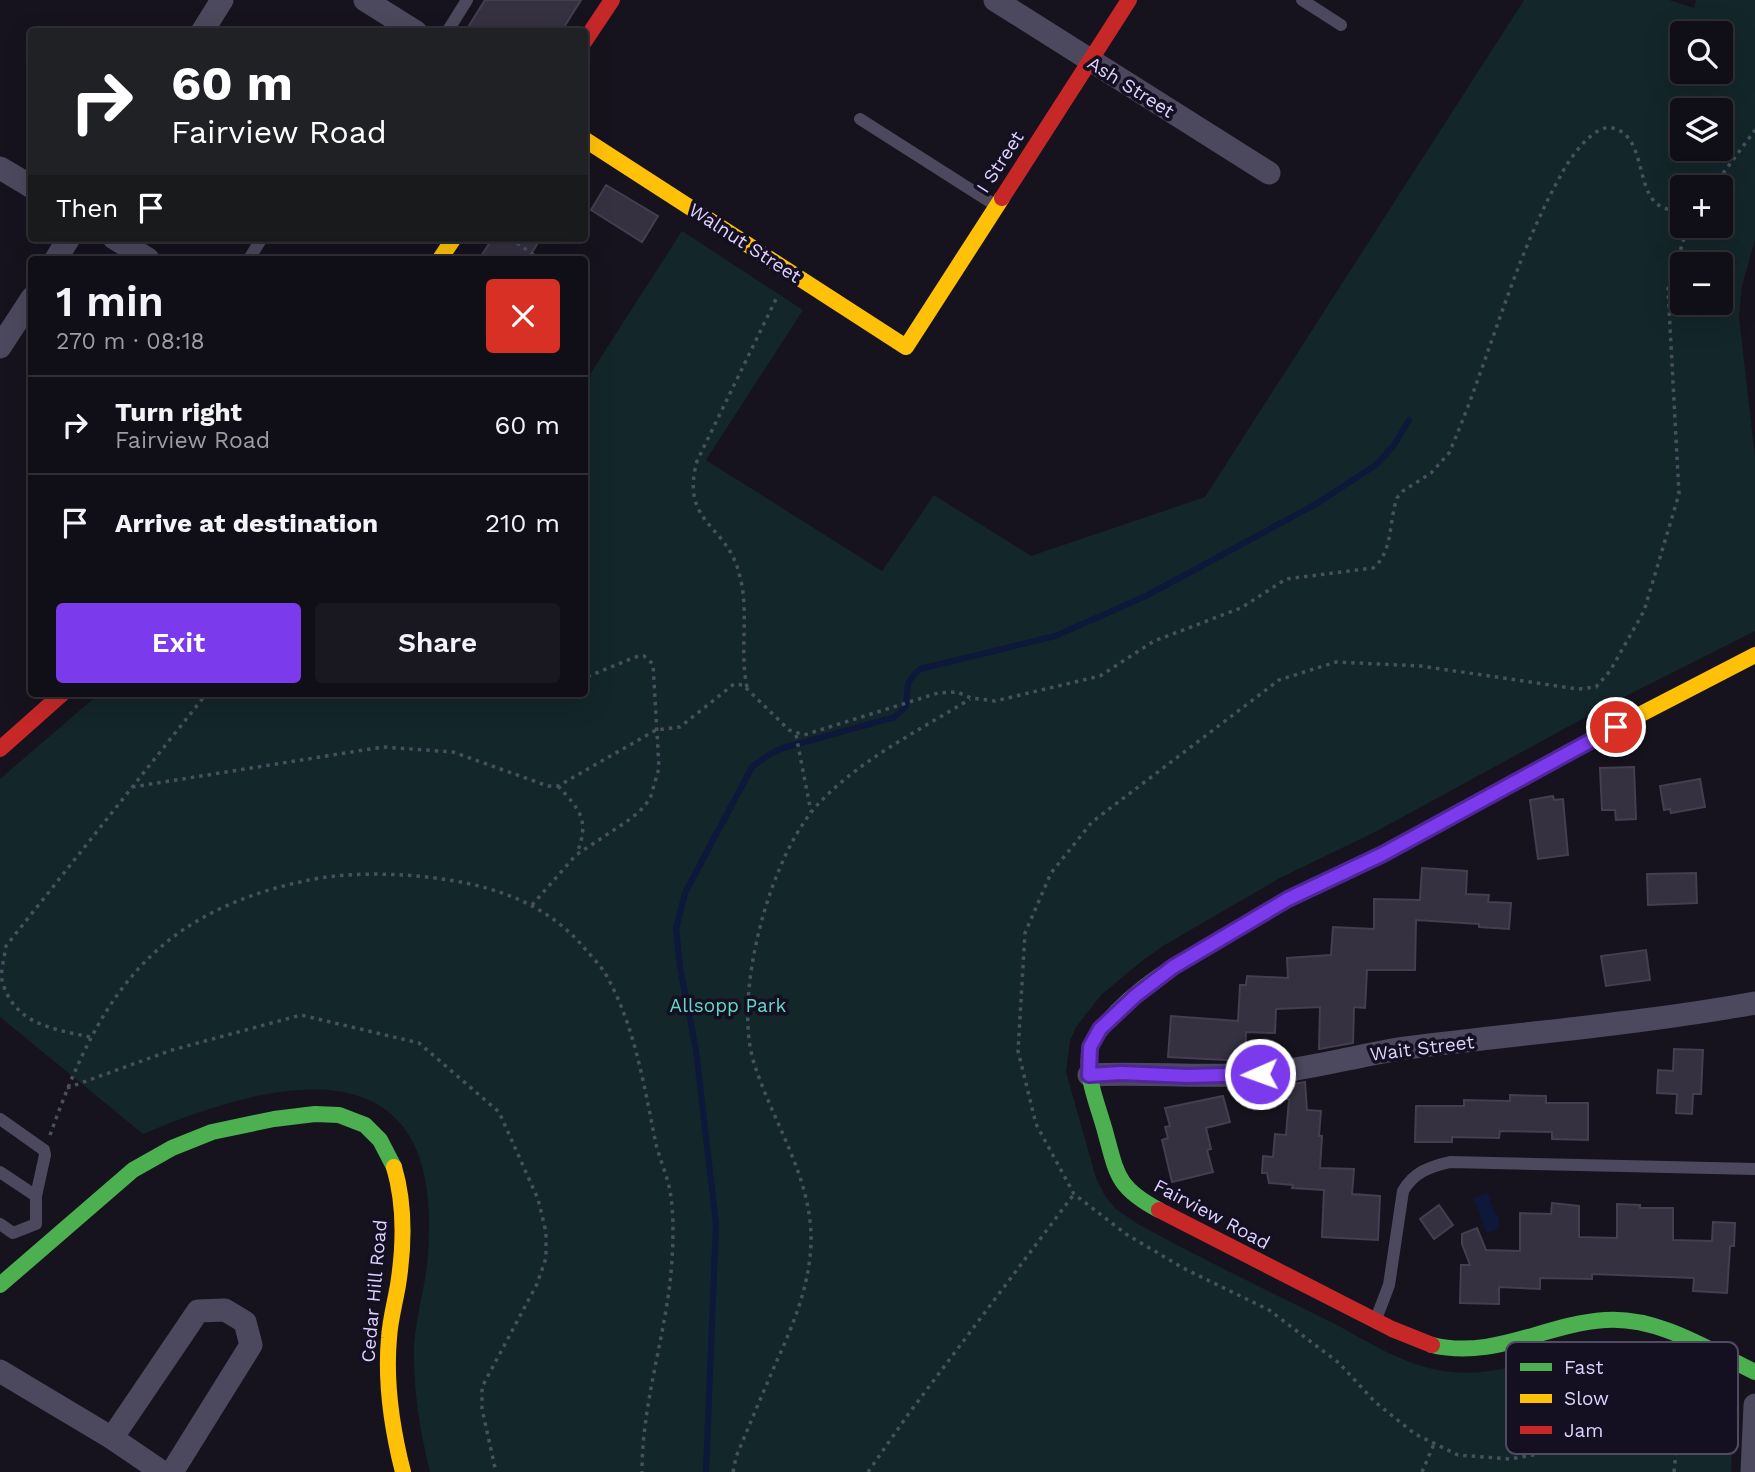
<!DOCTYPE html>
<html lang="en">
<head>
<meta charset="utf-8">
<style>
  body { margin:0; font-family:"Work Sans",sans-serif; background:#19171f; color:#f1f3f6; height:100vh; display:flex; flex-direction:column; font-size:26px; white-space:nowrap }
  * { box-sizing:border-box; margin:0 }
  p { font-size:23px; color:#9c9ca1 }
  .icon { flex:none; width:38px; height:38px; fill:none; stroke:currentColor; stroke-width:2; stroke-linecap:round; stroke-linejoin:round }
  .map { position:relative; flex:1; overflow:hidden }
  .drawer { position:absolute; left:28px; top:256px; width:560px; height:441px; display:flex; flex-direction:column; background:#100e16; border-radius:7px; box-shadow:0 7px 28px #0002,0 0 0 2px #302e35 }
  .drawer>* { flex:none }
  .top-card { position:absolute; left:28px; top:28px; width:560px; height:214px; border-radius:7px; box-shadow:0 7px 28px #0002,0 0 0 2px #302e35; background:#202124; color:#fff; overflow:hidden }
  .tools { position:absolute; left:1670px; top:21px; display:grid; gap:14px }
  .tools a { display:grid; place-items:center; width:63px; height:63px; border-radius:7px; background:#100e16; box-shadow:0 7px 28px #0002,0 0 0 2px #302e35; font-size:35px }
  .pin { position:absolute; display:grid; place-items:center; width:60px; height:60px; color:#fff; margin:-30px; border:4px solid #fff; border-radius:50%; box-shadow:0 2px 7px #0007 }
  .me { position:absolute; width:77px; margin:-38px; rotate:268deg; stroke-linejoin:round; filter:drop-shadow(0 0 5px #0008) }
  .turn { display:flex; align-items:center; gap:24px; height:147px; padding:0 28px; font-size:32px }
  .turn .icon { width:91px; height:91px; stroke-width:2.5 }
  .turn b { display:block; font-size:49px; line-height:60px }
  .then { display:flex; align-items:center; height:66px; padding:0 28px; background:#0003; gap:14px; font-size:26px }
  .round { display:grid; place-items:center; flex:none; width:74px; height:74px; border-radius:7px; background:#19171f }
  .summary { display:flex; align-items:center; justify-content:space-between; height:119px; padding:0 28px }
  h1 { font-size:42px; font-weight:600; line-height:52px }
  .primary-button { display:flex; gap:14px; margin-top:auto; padding:14px 28px }
  .primary-button a { flex:1; height:80px; border-radius:7px; background:#7c3aed; color:#fff; font-size:28px; font-weight:600; line-height:80px; text-align:center }
  .primary-button a+a { background:#19171f; color:#f1f3f6 }
  ul { padding:0; list-style:none }
  li { display:flex; align-items:center; gap:21px; height:98px; padding:0 28px; border-top:2px solid #302e35 }
  li div { flex:1 }
  li b { display:block; font-size:26px }
  li em { font-style:normal }
  .map>svg:first-child { display:block }
</style>
</head>
<body>
<div class="map">
<svg width="1755" height="1472" viewBox="0 0 1755 1472">
  <rect width="100%" height="100%" fill="#16131e"/>
  <path fill="#132629" fill-rule="evenodd" d="M1524,0h145l25,8 2,-8h59v240l-13,46 -3,31 16,140v174l-147,74 -233,127 -95,46 -117,68 -21,15 -40,33 -26,33 -6,14 -4,31 30,106 9,18 11,13 22,15c64,35 130,67 195,99 36,19 70,42 111,48 40,6 78,-6 115,-17 23,-6 44,-13 68,-11 34,3 76,30 108,44l-4,85h-1301c-10,-41 -17,-83 -16,-126 2,-25 8,-49 12,-73 3,-19 3,-39 3,-58 -5,-180 -178,-127 -286,-81l-143,-117v-238l100,-86h484l1,-311 97,-151 121,79 -97,150 176,111 52,-76 97,61 174,-59zM1682,33h38v39h-38zM1682,110h38v39h-38zM1682,187h38v39h-38zM1682,264h38v39h-38z"/>
  <path fill="#0e183a" d="M1488,1193l7,22h3l1,14 -13,4 -12,-35z"/>
  <g fill="none" stroke-linecap="round" stroke-linejoin="round">
    <path stroke="#0e183a" stroke-width="6" d="M706,1472l10,-248 -20,-174 -16,-83 -4,-38 9,-36 67,-126 18,-13 13,-6 112,-31 11,-11c3,-19 -3,-22 14,-37l135,-33 91,-40 172,-93 59,-39 17,-19 15,-25"/>
  </g>
  <path fill="#363140" stroke="#443e51" stroke-width="2" d="M485,0h96l-20,32h-96z
    M606,185l52,31 -16,26 -51,-32z
    M493,238h48l-13,21h-49z
    M1634,767l2,52 -20,1 -1,-10h-13l-2,-42z
    M1700,779l5,28 -34,6 -1,-4 -6,1 -4,-24z
    M1553,796l1,4 9,-1 5,56 -30,4 -8,-59z
    M1422,868l45,3 -1,23 23,1 -1,7 23,1 -2,26 -30,-2v-3l-63,-4 -1,50h-48l-2,38 -11,-1 -1,36 -34,6 1,-42 -44,2 -1,24 -29,-1 -1,29 -77,-4 3,-41 67,5 2,-36h6l1,-9 41,2 -1,-20 44,-3 2,-28 41,2v-30l46,1z
    M1696,873l1,30 -49,2 -1,-31z
    M1646,950l4,30 -44,6 -5,-30z
    M1674,1049l29,1 -2,44h-8l-1,20 -16,-1 1,-19 -20,-1 1,-23 15,1z
    M1305,1082l2,28 14,1 -2,25h3l-2,32 34,1 -2,25 28,2 -2,44 -56,-3 2,-47 -32,-2 1,-3 -24,-2 -2,-10h-5l1,-17 10,1 2,-23 11,1 3,-36h-6l-1,-13z
    M1510,1095l36,1v7h42v37l-36,-1v-7l-52,-1 -1,7 -47,-1v5h-37l1,-36h48v-6l46,1z
    M1223,1096l7,26 -24,6 5,21 -4,1 6,22 -41,10 -10,-42 6,-2 -3,-11 5,-1 -5,-18z
    M1552,1203l27,3v31l38,1v-34l23,1v3h33v32l39,1 1,-19 22,1 -1,23h-4l-3,47 -34,-2 1,-13 -102,-4v5l-52,-1v11l-41,-2v17l-39,-1 1,-38h9l-8,-21v-10l15,-6 9,22 34,1v-38l31,1z
    M1439,1205l14,20 -19,14 -14,-20z"/>
  <g fill="none" stroke-linecap="round" stroke-linejoin="round">
    <path stroke="#48505f" stroke-width="3.5" stroke-dasharray="3.5 5" stroke-linecap="butt" d="M1713,187l42,-57
      M510,238l28,20
      M747,687c-8,-37 3,-77 -8,-114 -13,-50 -59,-49 -42,-112l81,-166
      M796,735l15,77
      M558,786c22,24 32,34 19,67
      M132,787l251,-40 70,5 95,34h10l98,-56 24,-3 54,-43 9,1 46,45 15,5 134,-42 19,-1 14,6 24,3 105,-25 54,-35 87,-33 45,-29 87,-11c20,-15 16,-48 24,-70l6,-7 28,-18 18,-20c40,-91 63,-191 112,-278 8,-16 33,-52 52,-47 32,8 23,59 44,76 7,5 17,7 25,10
      M532,905l44,-50 50,-33 13,-10 11,-13 9,-31 -6,-104 -9,-8h-6l-54,22
      M90,1037c-37,-8 -77,-13 -88,-57 -2,-9 3,-24 4,-34l201,-253
      M67,1088l105,-38 129,-35 118,28 80,69 39,87 8,33v26l-9,26 -55,103v22l14,63
      M50,1135c25,-69 54,-140 112,-189 38,-33 88,-53 138,-64 33,-8 70,-9 104,-7 68,5 136,19 182,75 6,7 14,15 19,23 30,52 39,113 51,171 4,16 11,31 14,47 5,29 3,63 0,92 -8,64 -28,125 -28,189
      M733,1472l3,-15c13,-31 26,-62 39,-92 18,-40 34,-77 36,-121 2,-65 -38,-121 -57,-181 -22,-68 17,-213 68,-263 41,-42 98,-70 148,-101
      M868,1472l39,-56 167,-222
      M1422,1472l12,-28
      M1674,1472l2,-21 -5,-23 -15,-17 -18,-5 -21,1 -27,14 -22,21 -30,12 -28,5 -52,-4 -43,-21 -40,-32 -36,-39 -70,-53 -86,-42 -57,-34 -52,-40 -38,-70 -18,-73 7,-118 26,-60 41,-51 187,-142 57,-18 85,4 157,23 18,-2 14,-16 34,-60 35,-117 -11,-205 20,-63"/>
    <path stroke="#4c495e" stroke-width="12" d="M1302,0l39,25
      M447,32l20,-32
      M860,119l135,86
      M249,259l13,-21
      M0,1119l44,31 1,5 -9,41v28
      M0,1172l36,24
      M0,1224l13,9 23,-9
      M1376,1319l13,-34 14,-94c11,-19 26,-24 47,-29l305,7"/>
    <path stroke="#4c495e" stroke-width="23" d="M365,0l51,32
      M995,0l274,173
      M202,32l20,-32
      M0,168l32,19
      M114,238l34,21
      M56,259l13,-21
      M0,347l32,-49
      M1089,1075c57,-3 113,3 170,-1 50,-4 98,-19 147,-26 117,-15 233,-24 349,-45
      M0,1371l112,67 50,34
      M112,1438l86,-127 27,-1 20,12 6,23 -79,127
      M1752,1472l3,-67"/>
    <path stroke="#4caf50" stroke-width="16" d="M1159,1210c-43,-23 -42,-36 -54,-79 -7,-26 -21,-56 -15,-83 2,-9 9,-16 14,-22 36,-45 89,-71 137,-99
      M0,1285l133,-115 39,-22 40,-16 62,-13 41,-5 24,1 26,10 15,15 14,27
      M1432,1345c61,15 113,-21 173,-25 53,-4 104,30 150,52"/>
    <path stroke="#ffc107" stroke-width="16" d="M584,139l322,208 96,-149
      M440,259l14,-21
      M1241,927l47,-28 95,-45 233,-127 139,-72
      M394,1167c11,37 10,80 4,118 -3,18 -8,35 -9,53 -4,45 3,91 14,134"/>
    <path stroke="#c62828" stroke-width="16" d="M584,42l28,-42
      M1002,198l127,-198
      M0,749l63,-56
      M1159,1210l233,119 40,16"/>
  </g>
  <g fill="none" stroke-linecap="round" stroke-linejoin="round">
    <defs>
      <path id="route" d="M1260,1074l-72,2 -67,-3 -32,2 1,-28 10,-18 35,-33 38,-29 115,-68 95,-45 233,-127"/>
    </defs>
    <use href="#route" stroke="#51269a" stroke-width="18"/>
    <use href="#route" stroke="#7c3aed" stroke-width="12"/>
  </g>
  <g text-anchor="middle" dominant-baseline="central" stroke-width="7" stroke-linejoin="round" paint-order="stroke">
    <g font-size="19" fill="#ddd3fc" stroke="#150f22">
      <text transform="translate(1131 87) rotate(32)">Ash Street</text>
      <text transform="translate(1000 162) rotate(-57)">I Street</text>
      <text transform="translate(745 243) rotate(33)">Walnut Street</text>
      <text transform="translate(1422 1048) rotate(-7)">Wait Street</text>
      <text transform="translate(1212 1214) rotate(28)">Fairview Road</text>
      <text transform="translate(374 1291) rotate(-85)">Cedar Hill Road</text>
    </g>
    <g font-size="19" fill="#64d7c9" stroke="#150f22">
      <text x="728" y="1005">Allsopp Park</text>
    </g>
  </g>
  <rect x="1506" y="1342" width="232" height="112" rx="10" fill="#150f22" stroke="#514a63" stroke-width="2"/>
  <rect x="1520" y="1363" width="32" height="8" fill="#4caf50"/>
  <rect x="1520" y="1394" width="32" height="9" fill="#ffc107"/>
  <rect x="1520" y="1426" width="32" height="8" fill="#c62828"/>
  <g font-size="19" fill="#ddd3fc">
    <text x="1564" y="1374">Fast</text>
    <text x="1564" y="1405">Slow</text>
    <text x="1564" y="1437">Jam</text>
  </g>
</svg>
<div class="tools">
<a><svg class="icon" aria-label="search" viewBox="0 0 24 24"><circle cx="10" cy="10" r="6"/><path d="M15 15l6 6"/></svg></a>
<a><svg class="icon" aria-label="layers" viewBox="0 0 24 24"><path d="M12 4l9 5-9 5-9-5zM3 14l9 5 9-5"/></svg></a>
<a>+</a>
<a>−</a>
</div>
<div class="pin" style="left:1616px;top:727px;background:#d93025"><svg class="icon" aria-label="arrive" viewBox="0 0 24 24"><path d="M6 21V4h12l-3 4 3 4H6"/></svg></div>
<svg class="me" style="left:1260px;top:1074px" viewBox="-20 -20 40 40"><circle r="17" fill="#7c3aed" stroke="#fff" stroke-width="3"/><path d="M0-11L8 9 0 5-8 9z" fill="#fff"/></svg>
<div class="top-card">
<div class="turn"><svg class="icon" aria-label="right" viewBox="0 0 24 24"><path d="M7 20v-9h11M14 6l5 5-5 5"/></svg><div><b>60 m</b>Fairview Road</div></div>
<div class="then">Then<svg class="icon" aria-label="arrive" viewBox="0 0 24 24"><path d="M6 21V4h12l-3 4 3 4H6"/></svg></div>
</div>
<section class="drawer">
<div class="summary"><div><h1>1 min</h1><p>270 m · 08:18</p></div><a class="round" style="background:#d93025;color:#fff"><svg class="icon" aria-label="close" viewBox="0 0 24 24"><path d="M6 6l12 12M18 6L6 18"/></svg></a></div>
<ul>
<li><svg class="icon" aria-label="right" viewBox="0 0 24 24"><path d="M7 20v-9h11M14 6l5 5-5 5"/></svg><div><b>Turn right</b><p>Fairview Road</p></div><em>60 m</em></li>
<li><svg class="icon" aria-label="arrive" viewBox="0 0 24 24"><path d="M6 21V4h12l-3 4 3 4H6"/></svg><div><b>Arrive at destination</b></div><em>210 m</em></li>
</ul>
<div class="primary-button"><a>Exit</a><a>Share</a></div>
</section>
</div>
</body>
</html>
